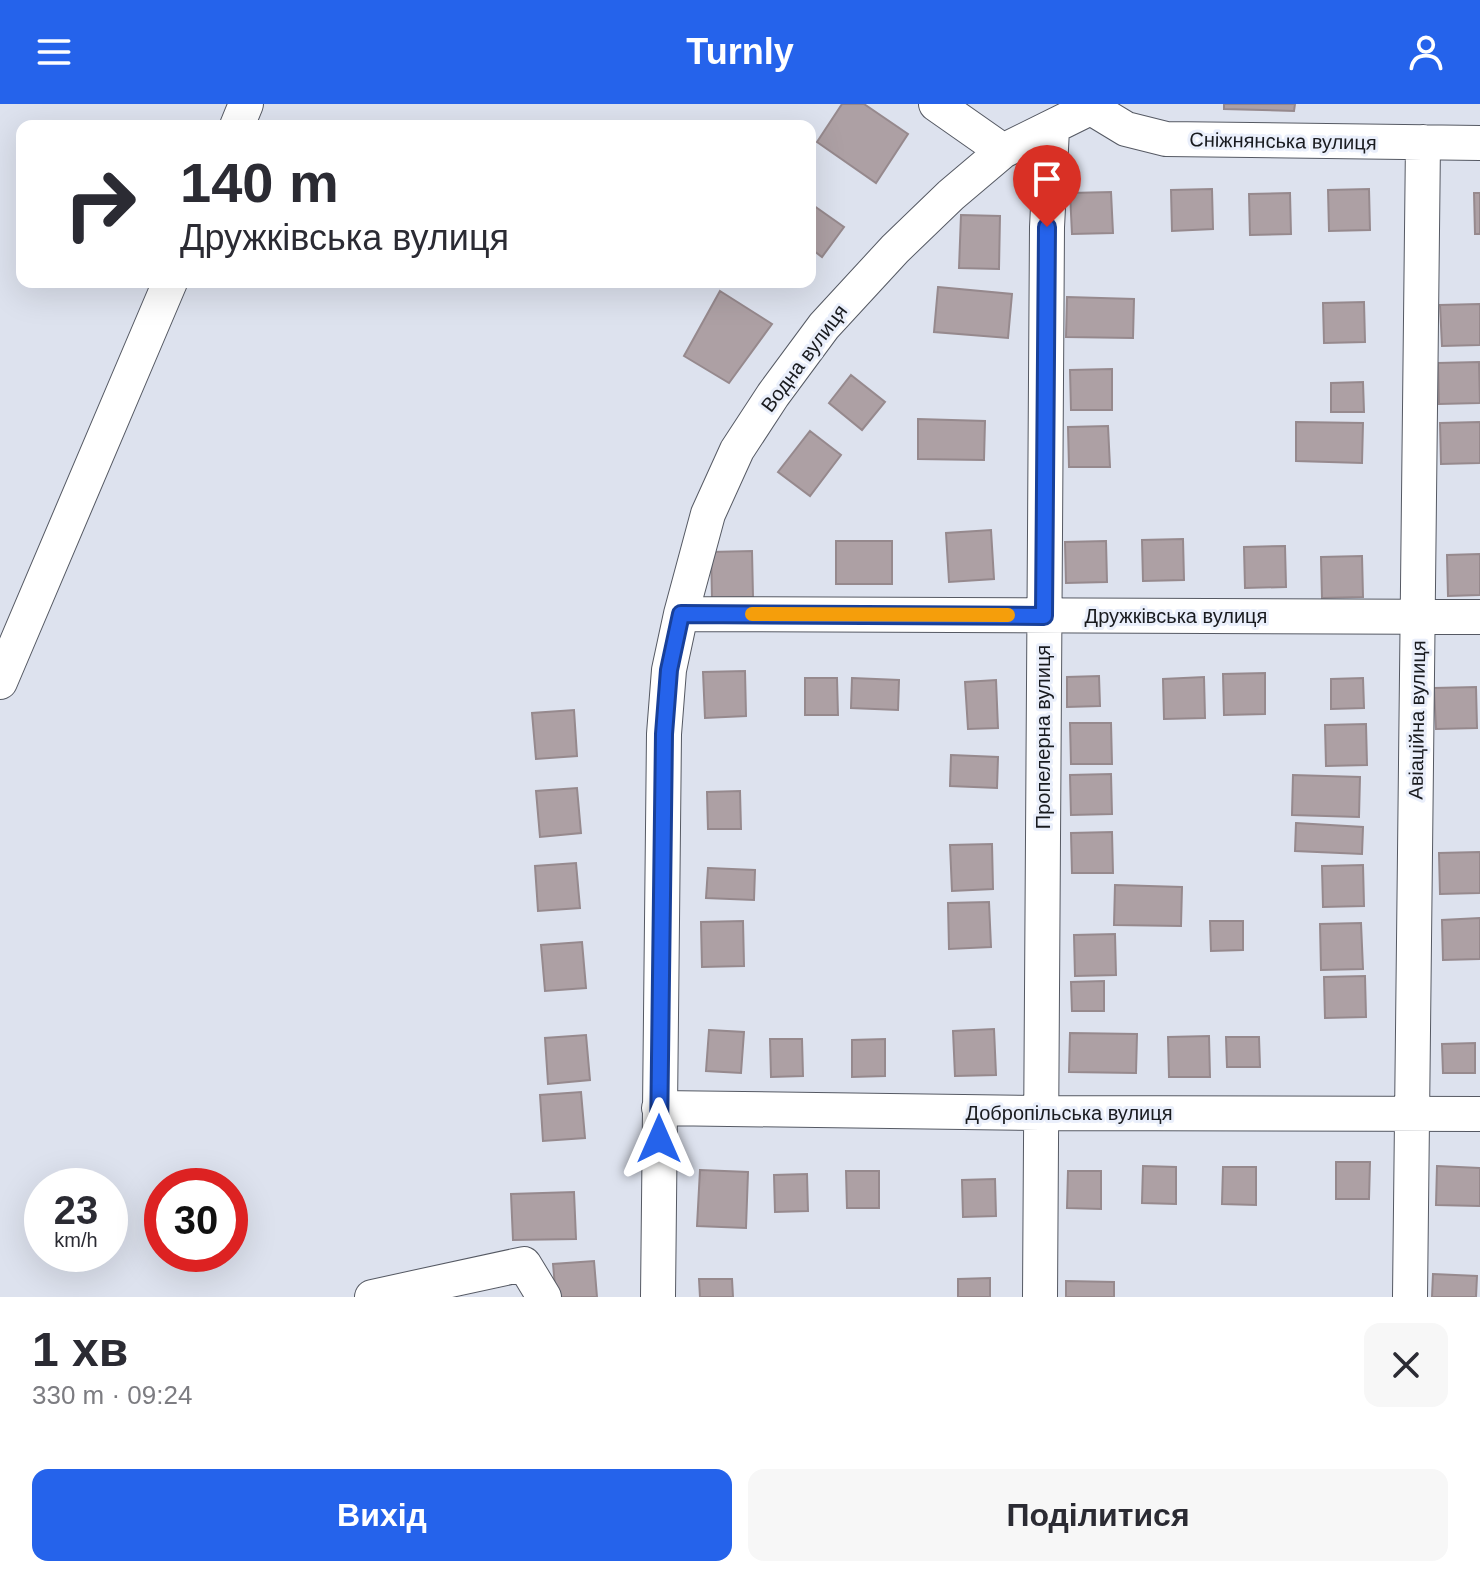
<!DOCTYPE html>
<html lang="uk">
<head>
<meta charset="utf-8">
<style>
  body { margin:0; font-family:Arial,sans-serif; background:#f7f7f7; color:#2b2b33; height:100vh; display:flex; flex-direction:column; font-size:30px; white-space:nowrap }
  * { box-sizing:border-box; margin:0 }
  p { font-size:26px; color:#7c7c81 }
  .icon { flex:none; width:44px; height:44px; fill:none; stroke:currentColor; stroke-width:2; stroke-linecap:round; stroke-linejoin:round }
  .map { position:relative; height:1193px; overflow:hidden }
  .sheet { display:flex; flex-direction:column; background:#fff; flex:1 }
  .sheet>* { flex:none }
  .top-card { position:absolute; left:16px; top:16px; width:800px; height:168px; border-radius:16px; box-shadow:0 8px 32px #0002; background:#fff; color:#2b2b33; overflow:hidden }
  .speed { position:absolute; left:24px; top:1064px; display:flex; gap:16px; font-size:40px; font-weight:700; text-align:center }
  .speed>* { display:grid; place-content:center; width:104px; height:104px; border-radius:50%; background:#fff; box-shadow:0 8px 32px #0002; line-height:1 }
  .speed small { font-size:20px; font-weight:400 }
  .speed .limit { border:12px solid #d22; background:#fff; color:#111 }
  .pin { position:absolute; display:grid; place-items:center; width:68px; height:68px; color:#fff; margin:-82px -34px; border-radius:50% 50% 50% 0; rotate:-45deg; box-shadow:0 0 8px #0007 }
  .pin .icon { rotate:45deg }
  .me { position:absolute; width:88px; margin:-44px; rotate:0deg; stroke-linejoin:round; filter:drop-shadow(0 0 6px #0008) }
  .turn { display:flex; align-items:center; gap:28px; height:168px; padding:0 32px; font-size:36px }
  .turn .icon { width:104px; height:104px; stroke-width:2.5 }
  .turn b { display:block; font-size:56px; line-height:68px }
  .round { display:grid; place-items:center; flex:none; width:84px; height:84px; border-radius:16px; background:#f7f7f7 }
  .headline { display:flex; align-items:center; justify-content:space-between; height:136px; padding:0 32px }
  h1 { font-size:48px; font-weight:800; line-height:60px }
  .cta { display:flex; gap:16px; margin-top:auto; padding:16px 32px }
  .cta a { flex:1; height:92px; border-radius:16px; background:#2563eb; color:#fff; font-size:32px; font-weight:800; line-height:92px; text-align:center }
  .cta a+a { background:#f7f7f7; color:#2b2b33 }
  header { display:flex; justify-content:space-between; align-items:center; height:104px; padding:0 32px; background:#2563eb; color:#fff; font-size:36px; font-weight:800 }
  .map>svg:first-child { display:block }
</style>
</head>
<body>
<header><svg class="icon" aria-label="menu" viewBox="0 0 24 24"><path d="M4 6h16M4 12h16M4 18h16"/></svg>Turnly<svg class="icon" aria-label="person" viewBox="0 0 24 24"><circle cx="12" cy="8" r="4"/><path d="M4 21q1-7 8-7t8 7"/></svg></header>
<div class="map">
<svg width="1480" height="1193" viewBox="0 0 1480 1193">
  <rect width="100%" height="100%" fill="#dde2ee"/>
  <path fill="#ada0a4" stroke="#96898d" stroke-width="2" d="M842,0h22l44,30 -32,49 -59,-41z
    M1224,0h71l-1,7 -70,-2z
    M1212,85l1,40 -41,2 -1,-41z
    M1369,85l1,41 -41,1 -1,-41z
    M1111,88l2,41 -41,1 -2,-41z
    M1290,89l1,41 -41,1 -1,-41z
    M1474,89h6v41h-5z
    M810,99l34,24 -22,30 -12,-9z
    M961,111l39,1 -1,53 -40,-1z
    M938,183l74,7 -4,44 -74,-6z
    M720,187l52,33 -43,59 -45,-27z
    M1067,193l67,2 -1,39 -67,-1z
    M1364,198l1,40 -41,1 -1,-40z
    M1480,200v41l-38,1 -2,-41z
    M1479,258l1,41 -41,1 -1,-41z
    M1112,265v41h-41l-1,-40z
    M851,271l34,27 -23,28 -33,-27z
    M1363,278l1,30h-33v-29z
    M918,315l67,2 -1,39 -66,-1z
    M1296,318l67,1 -1,40 -66,-2z
    M1480,318v41l-39,1 -1,-41z
    M1108,322l2,41h-41l-1,-40z
    M810,327l31,24 -31,41 -32,-24z
    M991,426l3,49 -45,3 -3,-49z
    M1183,435l1,41 -41,1 -1,-41z
    M836,437h56v43h-56z
    M1106,437l1,41 -41,1 -1,-41z
    M1285,442l1,41 -41,1 -1,-41z
    M752,447l1,46 -41,1 -1,-46z
    M1480,450v41l-32,1 -1,-41z
    M1362,452l1,41 -41,1 -1,-41z
    M745,567l1,45 -41,2 -2,-46z
    M1265,569v41l-41,1 -1,-41z
    M1099,572l1,30 -33,1v-30z
    M1204,573l1,41 -41,1 -1,-40z
    M805,574h32l1,37h-33z
    M852,574l47,2 -1,30 -47,-2z
    M1363,574l1,30 -33,1v-30z
    M996,576l2,48 -30,1 -3,-47z
    M1476,583l1,41 -41,1 -2,-41z
    M574,606l3,46 -41,3 -4,-46z
    M1070,619h41l1,41h-41z
    M1366,620l1,41 -41,1 -1,-41z
    M951,651l47,2 -1,31 -47,-2z
    M1111,670l1,40 -41,1 -1,-40z
    M1293,671l67,2 -1,40 -67,-2z
    M577,684l4,45 -41,4 -4,-46z
    M740,687l1,38h-33l-1,-37z
    M1296,719l67,4 -1,27 -67,-3z
    M1112,728l1,41h-41l-1,-40z
    M992,740l1,45 -41,2 -2,-46z
    M1480,748v41l-40,1 -1,-41z
    M576,759l4,45 -42,3 -3,-45z
    M1363,761l1,41 -41,1 -1,-41z
    M708,764l47,2 -1,30 -48,-2z
    M1115,781l67,2 -1,39 -67,-1z
    M989,798l2,45 -42,2 -1,-46z
    M1480,814v41l-37,1 -1,-40z
    M743,817l1,45 -42,1 -1,-45z
    M1210,817h33v29l-32,1z
    M1361,819l2,46 -42,1 -1,-46z
    M1115,830l1,41 -41,1 -1,-41z
    M582,838l4,46 -41,3 -4,-46z
    M1365,872l1,41 -41,1 -1,-41z
    M1104,877v30h-32l-1,-29z
    M994,925l2,46 -41,1 -2,-45z
    M709,926l35,2 -3,41 -35,-2z
    M1070,929l67,1 -1,39 -67,-1z
    M586,931l4,45 -42,4 -3,-46z
    M1209,932l1,41h-41l-1,-40z
    M1226,933h33l1,30h-33z
    M770,935h32l1,37 -32,1z
    M885,935v37l-33,1v-37z
    M1475,939v30h-32l-1,-29z
    M581,988l4,46 -42,3 -3,-46z
    M1336,1058h34l-1,37h-33z
    M1143,1062l33,1v37l-34,-1z
    M1437,1062l43,2v38l-44,-1z
    M1223,1063h33v38l-34,-1z
    M700,1066l48,2 -2,56 -49,-2z
    M846,1067h33v37h-32z
    M1068,1067h33v38l-34,-1z
    M807,1070l1,37 -33,1 -1,-37z
    M995,1075l1,37 -33,1 -1,-37z
    M574,1088l2,47 -63,1 -2,-46z
    M594,1157l3,36h-41l-3,-33z
    M1433,1170l44,2 -1,21h-44z
    M990,1174v19h-32v-18z
    M699,1175h33l1,18h-33z
    M1066,1177l48,1v15h-48z"/>
  <g fill="none" stroke-linecap="round" stroke-linejoin="round">
    <defs>
      <path id="minor" d="M936,0l67,47
        M1093,5l33,20 40,10 314,4
        M237,22l9,-22
        M681,510l799,3
        M0,578l170,-400
        M659,1004l382,5 439,1
        M372,1193l152,-33 20,33
        M658,1193l6,-563 5,-64 12,-56 27,-100 29,-64 36,-55 51,-69 71,-77 56,-54 52,-44 95,-47
        M1040,1193l7,-1070 5,-98
        M1410,1193l13,-1155"/>
    </defs>
    <use href="#minor" stroke="#555963" stroke-width="36"/>
    <use href="#minor" stroke="#fff" stroke-width="34"/>
  </g>
  <g fill="none" stroke-linecap="round" stroke-linejoin="round">
    <defs>
      <path id="route" d="M659,1035l5,-405 5,-64 12,-56 363,2 3,-389"/>
    </defs>
    <use href="#route" stroke="#184099" stroke-width="20"/>
    <use href="#route" stroke="#2563eb" stroke-width="14"/>
    <path stroke="#f59e0b" stroke-width="14" d="M752,510l256,1"/>
  </g>
  <g text-anchor="middle" dominant-baseline="central" stroke-width="6" stroke-linejoin="round" paint-order="stroke">
    <g font-size="20" fill="#191b1f" stroke="#eaeffb">
      <text transform="translate(1283 37) rotate(1)">Сніжнянська вулиця</text>
      <text transform="translate(804 254) rotate(-53)">Водна вулиця</text>
      <text x="1176" y="512">Дружківська вулиця</text>
      <text transform="translate(1417 616) rotate(-89)">Авіаційна вулиця</text>
      <text transform="translate(1043 633) rotate(-90)">Пропелерна вулиця</text>
      <text x="1069" y="1009">Добропільська вулиця</text>
    </g>
  </g>
</svg>
<div class="speed"><div>23<small>km/h</small></div><div class="limit">30</div></div>
<div class="pin" style="left:1047px;top:123px;background:#d93025"><svg class="icon" aria-label="arrive" viewBox="0 0 24 24"><path d="M6 21V4h12l-3 4 3 4H6"/></svg></div>
<svg class="me" style="left:659px;top:1035px" viewBox="-20 -20 40 40"><path d="M0-17L14 15 0 8-14 15z" fill="#2563eb" stroke="#fff" stroke-width="4"/></svg>
<div class="top-card">
<div class="turn"><svg class="icon" aria-label="right" viewBox="0 0 24 24"><path d="M7 20v-9h11M14 6l5 5-5 5"/></svg><div><b>140 m</b>Дружківська вулиця</div></div>
</div>
</div>
<section class="sheet">
<div class="headline"><div><h1>1 хв</h1><p>330 m · 09:24</p></div><a class="round"><svg class="icon" aria-label="close" viewBox="0 0 24 24"><path d="M6 6l12 12M18 6L6 18"/></svg></a></div>
<div class="cta"><a>Вихід</a><a>Поділитися</a></div>
</section>
</body>
</html>
